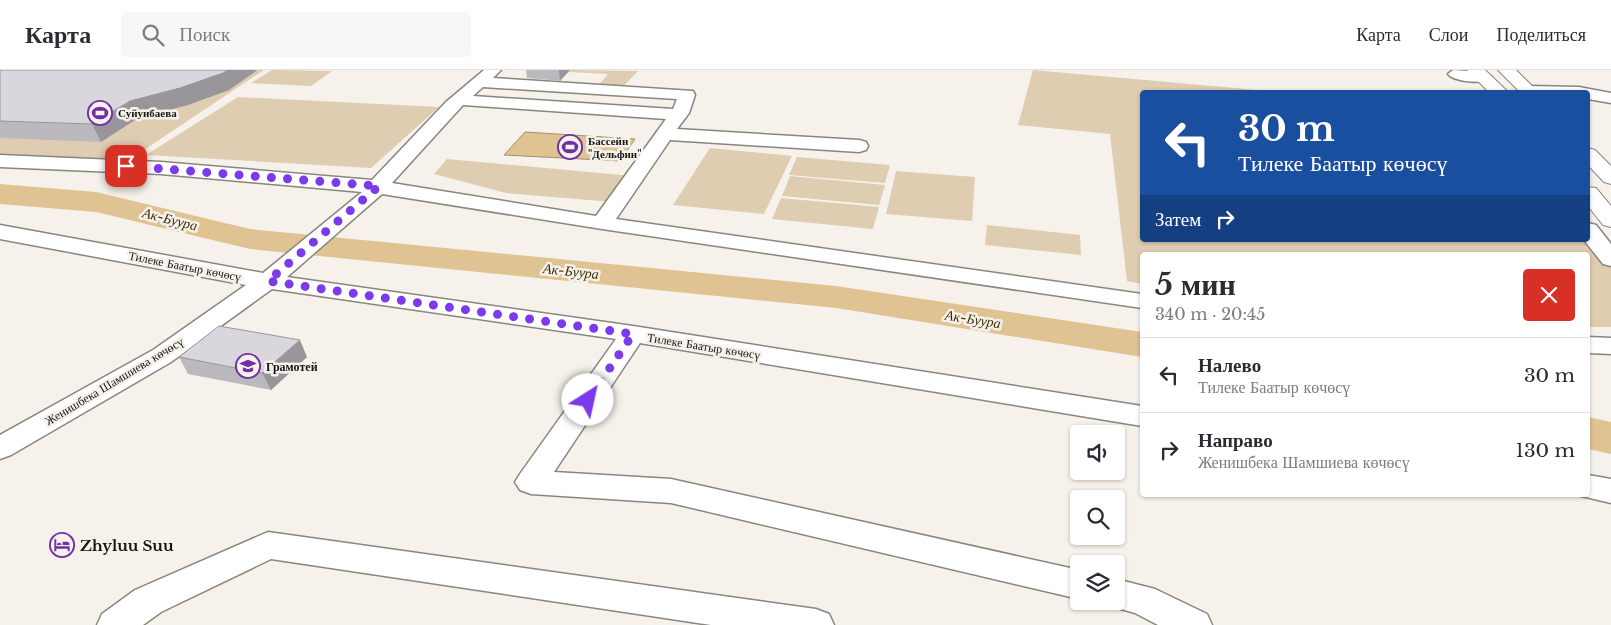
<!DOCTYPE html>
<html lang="ru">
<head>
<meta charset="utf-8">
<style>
  body { margin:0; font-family:"Libre Baskerville",serif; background:#f7f7f7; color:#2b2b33; height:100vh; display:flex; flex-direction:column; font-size:19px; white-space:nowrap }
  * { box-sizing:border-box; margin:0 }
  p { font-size:16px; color:#7c7c81 }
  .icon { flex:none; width:28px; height:28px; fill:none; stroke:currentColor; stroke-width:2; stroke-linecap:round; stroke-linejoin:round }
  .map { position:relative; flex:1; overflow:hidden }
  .panel { position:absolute; left:1140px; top:182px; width:450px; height:245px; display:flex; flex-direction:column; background:#fff; border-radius:5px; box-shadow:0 1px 4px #0004 }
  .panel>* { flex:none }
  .guide { position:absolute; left:1140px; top:20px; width:450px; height:152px; border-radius:5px; box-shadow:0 1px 4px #0004; background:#1a4fa0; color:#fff; overflow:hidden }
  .controls { position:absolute; left:1070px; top:355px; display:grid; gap:10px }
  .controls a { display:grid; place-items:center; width:55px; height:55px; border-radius:5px; background:#fff; box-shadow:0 1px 4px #0004; font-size:25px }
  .pin { position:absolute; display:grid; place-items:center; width:42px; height:42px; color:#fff; margin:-21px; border-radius:10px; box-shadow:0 2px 8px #0006 }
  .me { position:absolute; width:55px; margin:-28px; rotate:35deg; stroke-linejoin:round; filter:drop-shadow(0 0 4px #0008) }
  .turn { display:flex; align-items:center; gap:18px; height:105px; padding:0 15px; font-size:22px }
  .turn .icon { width:65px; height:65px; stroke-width:2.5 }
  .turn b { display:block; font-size:35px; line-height:42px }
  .then { display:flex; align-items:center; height:48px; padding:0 15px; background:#0003; gap:10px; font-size:19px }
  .round { display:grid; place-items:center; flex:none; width:52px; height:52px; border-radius:5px; background:#f7f7f7 }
  .overview { display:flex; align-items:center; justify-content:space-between; height:85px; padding:0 15px }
  h1 { font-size:30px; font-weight:700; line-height:38px }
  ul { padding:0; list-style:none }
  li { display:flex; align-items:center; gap:15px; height:75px; padding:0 15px; border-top:1px solid #e1e1e2 }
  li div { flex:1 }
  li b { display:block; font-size:19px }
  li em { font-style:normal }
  header { display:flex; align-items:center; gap:30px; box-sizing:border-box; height:70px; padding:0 25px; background:#fff; border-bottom:1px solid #e1e1e2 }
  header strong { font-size:24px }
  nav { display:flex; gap:28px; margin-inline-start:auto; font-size:18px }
  .search { width:350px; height:45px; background:#f7f7f7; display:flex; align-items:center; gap:12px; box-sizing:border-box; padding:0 18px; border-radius:5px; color:#7c7c81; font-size:19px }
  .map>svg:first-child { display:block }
</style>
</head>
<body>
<header>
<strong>Карта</strong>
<div class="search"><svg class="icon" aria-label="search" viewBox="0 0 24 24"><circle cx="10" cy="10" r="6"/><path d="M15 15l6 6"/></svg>Поиск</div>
<nav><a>Карта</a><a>Слои</a><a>Поделиться</a></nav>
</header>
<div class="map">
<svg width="1611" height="555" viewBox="0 0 1611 555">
  <rect width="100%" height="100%" fill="#f6f2eb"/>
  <path fill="#decdb0" d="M0,0h264l-135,90 -129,-5z
    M272,0l60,1 -21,15 -60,-3z
    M570,0l68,1 -15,16 -25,-1 10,-12 -39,-2z
    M1033,0l248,22h-139v148h446v-22l23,27v82h-23v-72h-446v29l-15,-3 -17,-147 -92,-9z
    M238,27l201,10 -68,61 -225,-13z
    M710,78l82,8 -28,58 -91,-9z
    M797,87l93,8 -5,18 -96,-8z
    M447,89l185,17 -19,26 -107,-9 -72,-19z
    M896,101l79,6 -3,44 -86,-7z
    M790,106l95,9 -6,20 -97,-9z
    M781,128l98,9 -6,22 -101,-10z
    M987,155l93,10 1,20 -96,-10z"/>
  <path fill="#e0c393" stroke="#a38f6c" d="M525,62l110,7 -15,22 -116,-6z"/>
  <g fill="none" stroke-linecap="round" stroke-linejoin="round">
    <path fill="#e0c393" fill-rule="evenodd" d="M0,114l96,8 154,37 586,57 306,46v25l-306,-49 -586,-59 -154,-37 -96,-8z
      M1588,347l23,5v32l-23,-5z"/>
    <defs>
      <path id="minor" d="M484,0h17l-8,8 200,13 2,4 -6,18 -12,16 182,11 7,2 2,4 -2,4 -7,2 -189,-12 -54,79 526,75v14l-540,-79 -220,-35 -95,83 346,49 509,80v20l-502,-83 -86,129 117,7 408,91v29l-408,-96 -140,-9 -11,-4 -5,-8 5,-8 96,-135 -344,-50 -101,73 -160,93 -11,4v-24l153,-85 93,-65 -246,-46v-14l263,48 99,-81 -201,-18 -161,-7v-12l161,7 211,18 74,-78zM483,17l194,12 -4,10 -200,-13zM463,35l203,14 -70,97 -204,-33z
        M1453,0l31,2 8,5c-6,8 -38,5 -44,-3z
        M1528,16l51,1 32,6v10l-23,-4v-7h-67l1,-5z
        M1588,153l8,2 15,19v22l-8,-2 -19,-24h4z
        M1588,267l23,1v16l-23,-1z
        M1588,405l23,4v24l-34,-8h11z
        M268,462l548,77 13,5 5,11h-123l-440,-66 -110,53 -18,13h-46l5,-11 33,-24z
        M1116,509l39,10 52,25 5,11h-54l-23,-12 -32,-9 -1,-3h14z"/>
      <path id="major" d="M1467,0h18l23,22h-19z
        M1498,0h18l22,22h-18z
        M1588,78l7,2 16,16v18l-7,-2 -16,-17z
        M1588,117l8,1 15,18v21l-8,-2 -15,-19z"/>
    </defs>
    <use href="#minor" stroke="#89857f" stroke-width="3"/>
    <use href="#major" stroke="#89857f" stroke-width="2"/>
    <use href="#minor" fill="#fff" fill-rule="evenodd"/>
    <use href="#major" fill="#fff" fill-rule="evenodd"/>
  </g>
  <path fill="#bbb8be" d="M0,0l257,1 -28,19 -41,15 -50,13 -37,24 -101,-4z
    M526,0h44l-10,11 -33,-3z
    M179,287h128l-36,33 -83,-16z"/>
  <path fill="#98969b" d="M228,0h29l-28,20 -41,15 -50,13 -37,24 -9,-18 38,-23z
    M559,0h11l-10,11z
    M300,270l7,17 -36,33 -9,-17z"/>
  <path fill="#d9d6dd" stroke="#98969b" d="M0,0h228l-5,3 -43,15 -50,13 -38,23 -92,-3z
    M219,256l81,14 -38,33 -83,-16z"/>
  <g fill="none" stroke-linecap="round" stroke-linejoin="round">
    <path stroke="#7c3aed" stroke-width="9" stroke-dasharray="0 16.2" d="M126,96l253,20 -111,95 365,53 -45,66"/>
  </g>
  <defs>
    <symbol id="stadium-ring" viewBox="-11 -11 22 22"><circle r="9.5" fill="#f6f2eb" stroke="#702fa4" stroke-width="1.5"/><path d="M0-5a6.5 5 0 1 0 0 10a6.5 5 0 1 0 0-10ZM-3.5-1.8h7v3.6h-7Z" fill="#702fa4"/></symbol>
    <symbol id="school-ring" viewBox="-11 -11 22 22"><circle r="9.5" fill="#f6f2eb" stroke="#702fa4" stroke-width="1.5"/><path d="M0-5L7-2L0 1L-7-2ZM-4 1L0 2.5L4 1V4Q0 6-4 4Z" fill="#702fa4"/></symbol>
    <symbol id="hotel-ring" viewBox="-11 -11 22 22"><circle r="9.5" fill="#f6f2eb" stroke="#702fa4" stroke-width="1.5"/><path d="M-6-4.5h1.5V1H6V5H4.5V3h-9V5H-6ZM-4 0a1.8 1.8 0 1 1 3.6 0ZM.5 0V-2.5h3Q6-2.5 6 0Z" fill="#702fa4"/></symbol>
  </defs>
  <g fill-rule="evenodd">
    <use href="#stadium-ring" x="86" y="29" width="28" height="28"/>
    <use href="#stadium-ring" x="556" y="63" width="28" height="28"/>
    <use href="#school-ring" x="234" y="282" width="28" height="28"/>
    <use href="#hotel-ring" x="48" y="461" width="28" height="28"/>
  </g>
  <g text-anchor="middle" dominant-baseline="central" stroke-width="5" stroke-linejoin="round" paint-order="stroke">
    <g font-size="11" font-weight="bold" fill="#161512" stroke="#f6f2eb" text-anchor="start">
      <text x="118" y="43">Суйунбаева</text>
      <text x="588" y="71">Бассейн<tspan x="588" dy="13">"Дельфин"</tspan></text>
    </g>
    <g font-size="12" fill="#161512" stroke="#f6f2eb">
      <text transform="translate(185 196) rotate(11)">Тилеке Баатыр көчөсү</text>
      <text transform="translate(704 276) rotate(9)">Тилеке Баатыр көчөсү</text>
      <text transform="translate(114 311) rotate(-31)">Женишбека Шамшиева көчөсү</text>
    </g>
    <g font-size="12" font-weight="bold" fill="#161512" stroke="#f6f2eb" text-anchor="start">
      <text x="266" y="296">Грамотей</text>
    </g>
    <g font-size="14" font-style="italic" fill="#3f2c03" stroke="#f6f2eb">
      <text transform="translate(170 149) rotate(14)">Ак-Буура</text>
      <text transform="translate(571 201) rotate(6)">Ак-Буура</text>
      <text transform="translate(973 249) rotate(9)">Ак-Буура</text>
    </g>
    <g font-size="15" font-weight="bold" fill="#161512" stroke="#f6f2eb" text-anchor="start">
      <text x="80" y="475">Zhyluu Suu</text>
    </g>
  </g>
</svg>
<div class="controls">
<a><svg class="icon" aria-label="sound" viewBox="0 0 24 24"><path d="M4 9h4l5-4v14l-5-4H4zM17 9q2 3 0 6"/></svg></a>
<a><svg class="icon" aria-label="search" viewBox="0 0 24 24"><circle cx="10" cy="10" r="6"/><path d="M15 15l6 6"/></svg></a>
<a><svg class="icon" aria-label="layers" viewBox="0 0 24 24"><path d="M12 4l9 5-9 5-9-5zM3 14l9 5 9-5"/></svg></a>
</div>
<div class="pin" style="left:126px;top:96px;background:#d93025"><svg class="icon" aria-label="arrive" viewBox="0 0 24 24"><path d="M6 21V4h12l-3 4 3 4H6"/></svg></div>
<svg class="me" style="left:588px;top:330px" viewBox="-20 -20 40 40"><circle r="19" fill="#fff"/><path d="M0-13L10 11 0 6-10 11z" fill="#7c3aed"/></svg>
<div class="guide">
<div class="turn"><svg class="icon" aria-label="left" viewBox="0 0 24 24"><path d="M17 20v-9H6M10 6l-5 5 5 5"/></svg><div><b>30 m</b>Тилеке Баатыр көчөсү</div></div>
<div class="then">Затем<svg class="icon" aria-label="right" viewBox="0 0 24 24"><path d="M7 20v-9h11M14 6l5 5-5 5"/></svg></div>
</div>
<section class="panel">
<div class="overview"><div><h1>5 мин</h1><p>340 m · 20:45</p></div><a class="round" style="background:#d93025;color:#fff"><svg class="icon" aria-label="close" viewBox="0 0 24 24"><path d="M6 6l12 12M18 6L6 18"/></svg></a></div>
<ul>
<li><svg class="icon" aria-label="left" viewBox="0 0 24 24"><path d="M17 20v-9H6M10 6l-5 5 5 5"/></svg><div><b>Налево</b><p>Тилеке Баатыр көчөсү</p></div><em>30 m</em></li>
<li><svg class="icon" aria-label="right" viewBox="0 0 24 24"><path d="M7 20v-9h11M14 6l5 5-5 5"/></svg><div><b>Направо</b><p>Женишбека Шамшиева көчөсү</p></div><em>130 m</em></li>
</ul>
</section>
</div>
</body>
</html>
